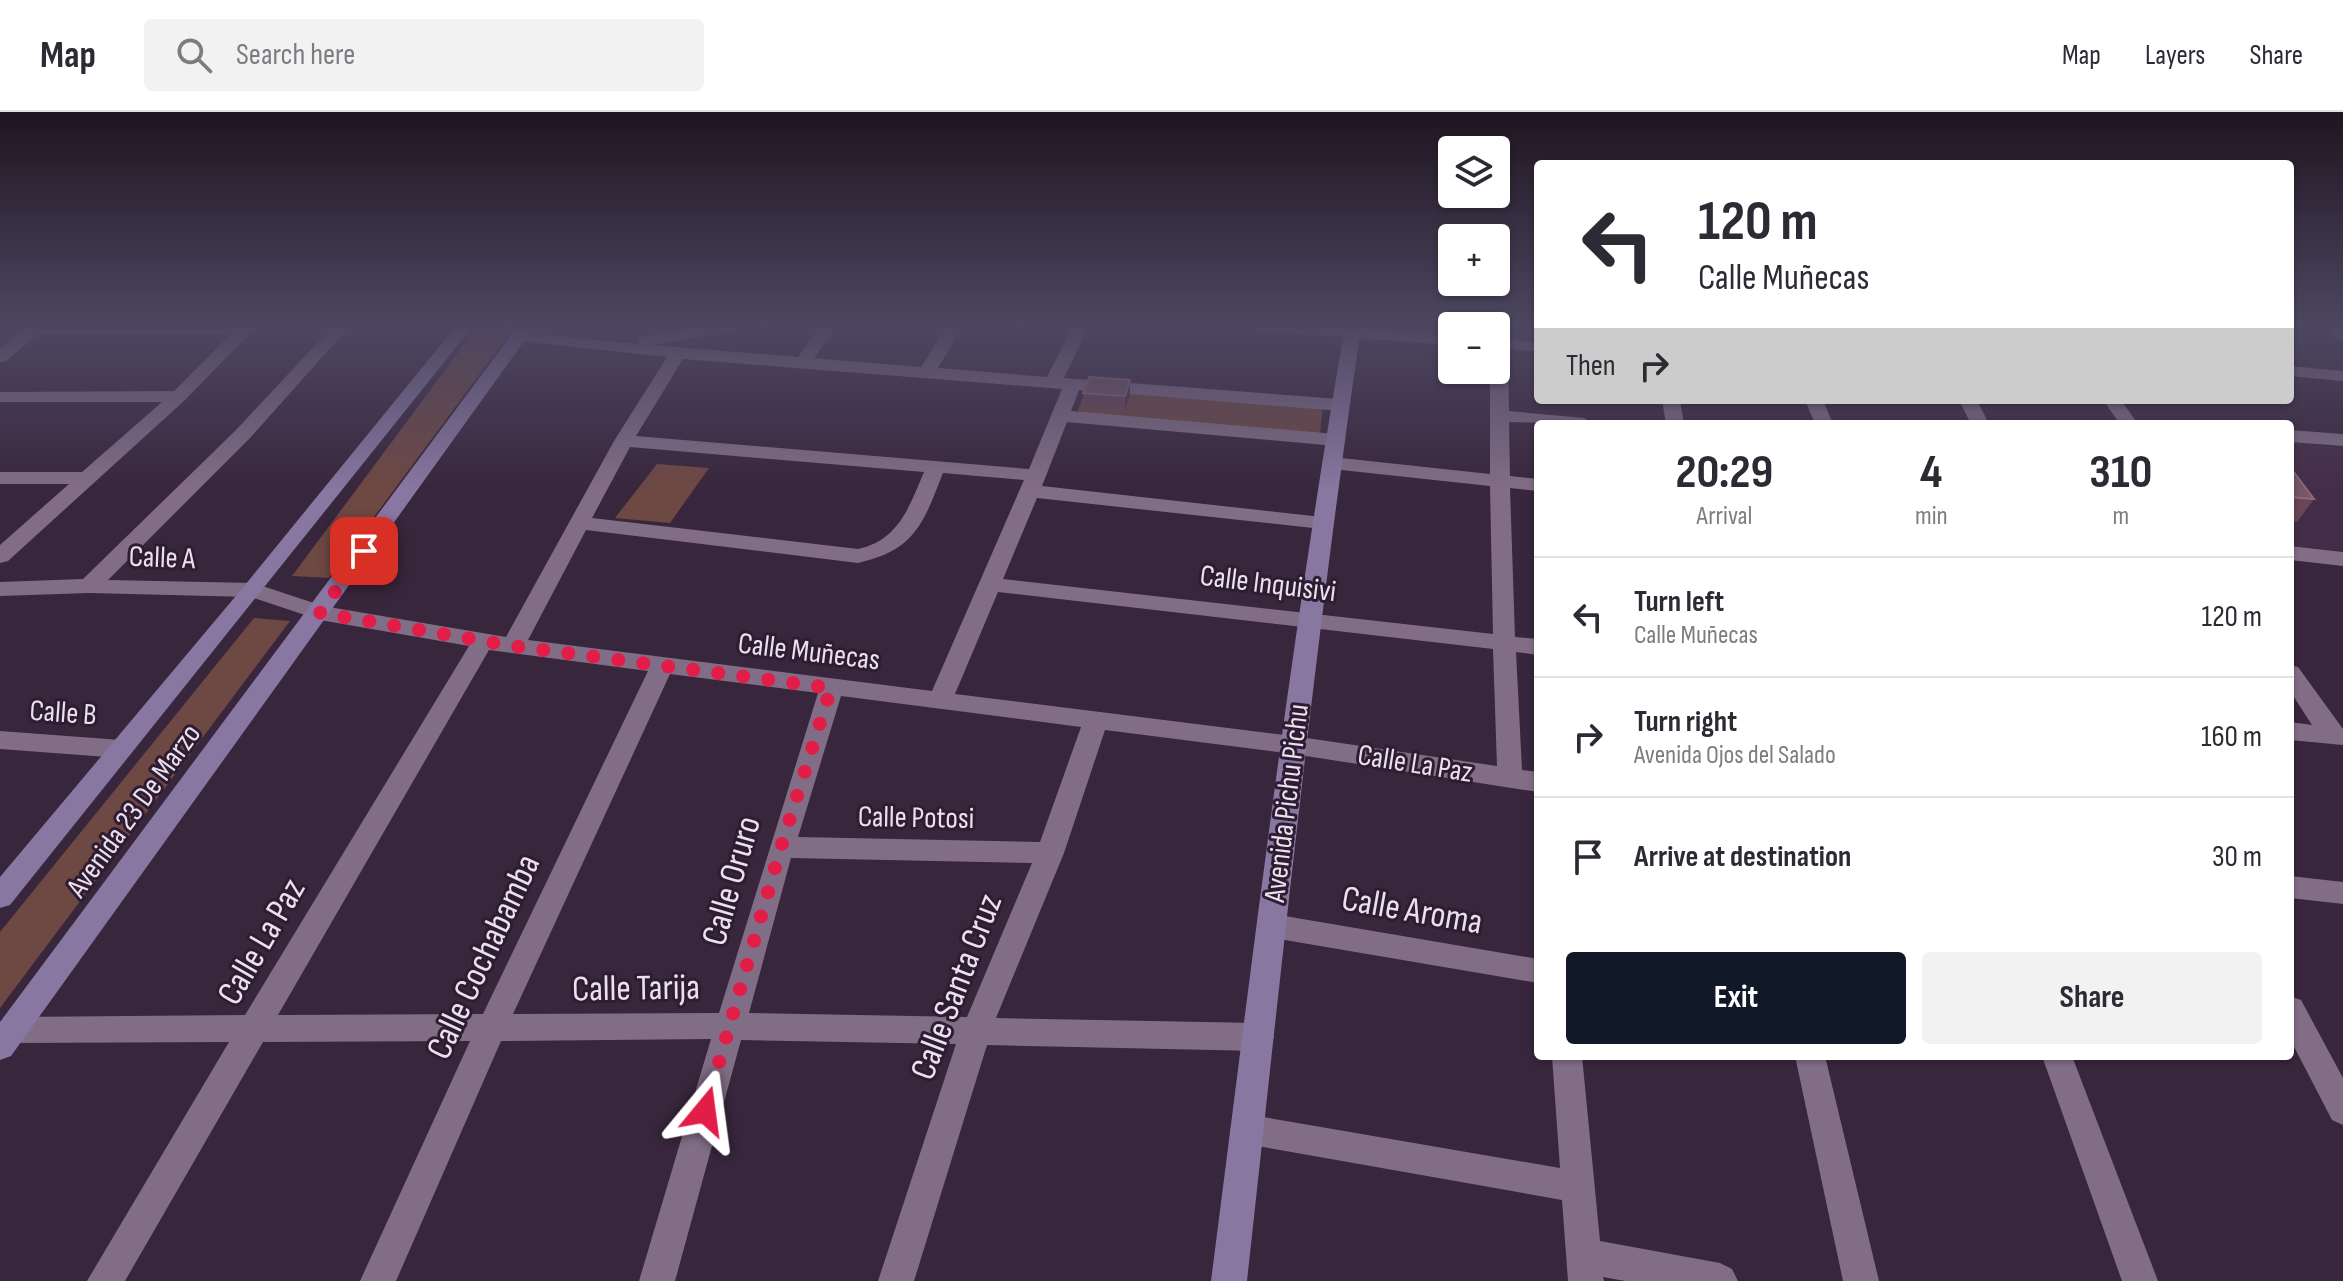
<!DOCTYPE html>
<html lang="en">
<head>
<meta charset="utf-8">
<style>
  body { margin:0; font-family:"Sofia Sans Condensed",sans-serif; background:#f2f2f3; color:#2b2b33; height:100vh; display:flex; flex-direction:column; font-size:30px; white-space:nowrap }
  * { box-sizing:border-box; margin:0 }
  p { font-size:26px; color:#7c7c81 }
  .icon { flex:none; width:44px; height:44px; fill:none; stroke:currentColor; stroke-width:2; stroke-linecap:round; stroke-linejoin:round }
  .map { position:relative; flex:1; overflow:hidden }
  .side { position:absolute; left:1534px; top:308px; width:760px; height:640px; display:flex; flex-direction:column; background:#fff; border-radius:8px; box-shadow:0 2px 6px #0004 }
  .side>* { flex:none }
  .guide { position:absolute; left:1534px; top:48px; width:760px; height:244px; border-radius:8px; box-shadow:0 2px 6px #0004; background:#fff; color:#2b2b33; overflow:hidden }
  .tools { position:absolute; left:1438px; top:24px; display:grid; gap:16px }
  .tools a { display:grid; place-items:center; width:72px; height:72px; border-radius:8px; background:#fff; box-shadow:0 2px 6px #0004; font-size:40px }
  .pin { position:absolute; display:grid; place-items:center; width:68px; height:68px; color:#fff; margin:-34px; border-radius:16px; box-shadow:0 4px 12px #0006 }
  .me { position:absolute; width:88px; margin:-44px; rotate:16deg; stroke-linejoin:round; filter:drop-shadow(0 0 6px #0008) }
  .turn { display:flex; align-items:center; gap:28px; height:168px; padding:0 32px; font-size:36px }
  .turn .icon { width:104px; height:104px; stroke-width:2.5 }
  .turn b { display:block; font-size:56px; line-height:68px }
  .then { display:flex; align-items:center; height:76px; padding:0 32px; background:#0003; gap:16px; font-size:30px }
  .eta { display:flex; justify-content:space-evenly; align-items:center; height:136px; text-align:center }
  .eta b { font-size:48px; font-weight:700; line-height:56px }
  .primary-button { display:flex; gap:16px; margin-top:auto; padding:16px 32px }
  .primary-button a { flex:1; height:92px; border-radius:8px; background:#111827; color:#fff; font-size:32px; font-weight:700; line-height:92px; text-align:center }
  .primary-button a+a { background:#f2f2f3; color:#2b2b33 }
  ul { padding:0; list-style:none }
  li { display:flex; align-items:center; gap:24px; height:120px; padding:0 32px; border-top:2px solid #e1e1e2 }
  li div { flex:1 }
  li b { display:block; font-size:30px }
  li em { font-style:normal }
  header { display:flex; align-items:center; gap:48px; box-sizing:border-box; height:112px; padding:0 40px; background:#fff; border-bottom:2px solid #e1e1e2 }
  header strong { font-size:38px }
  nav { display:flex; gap:44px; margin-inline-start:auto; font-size:28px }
  .search { width:560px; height:72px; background:#f2f2f3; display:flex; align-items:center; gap:20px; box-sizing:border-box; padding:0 28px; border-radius:8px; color:#7c7c81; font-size:30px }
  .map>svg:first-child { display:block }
</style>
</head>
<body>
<header>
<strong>Map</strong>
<div class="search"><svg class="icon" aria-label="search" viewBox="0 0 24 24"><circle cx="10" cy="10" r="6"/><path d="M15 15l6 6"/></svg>Search here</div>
<nav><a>Map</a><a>Layers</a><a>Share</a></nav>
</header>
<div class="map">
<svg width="2343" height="1169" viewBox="0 0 2343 1169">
  <rect width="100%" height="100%" fill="#38263c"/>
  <path fill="#442d48" d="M2290,330l53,5v104l-53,-5z"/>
  <path fill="#6e4843" d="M478,214h37l-186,252 -37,-2z
    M1087,275l236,19 -3,28 -243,-21z
    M657,352l52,4 -39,55 -55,-5z
    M254,506l36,3 -290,387v-76z"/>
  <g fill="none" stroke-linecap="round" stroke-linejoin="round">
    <path fill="#826d86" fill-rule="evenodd" d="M28,214h229l-72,74 -177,161 -8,2v-18l69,-61h-69v-12h82l80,-70h-162v-10l174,-1 57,-57h-193l-32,27 -6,1v-14z
      M333,214h17l-100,112 -142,142 145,3 70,23 183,31 108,-196 53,-84 -147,-16 -6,-1 -3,-4 3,-4 124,12 1,-7 6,-1 59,-10h37l-8,5 -81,14 146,12 22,-31h17l-23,32 107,9 26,-41h16l-25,42 109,9 26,-51h16l-25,52 276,21 9,6 -9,6 -261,-21 -8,21 265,23 10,6 -10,6 -269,-24 -25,64 280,31 10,6 -10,6 -285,-31 -34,81 490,55 -3,-148 -158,-17 -10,-6 10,-6 158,17v-104h6v-32l42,4v10l-30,-3 1,62 75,7 9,6 -84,-2 1,54 28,3v12l-28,-3 5,149 23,2v16l-22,-3 6,118 16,2v20l-245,-38 -188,-24 -41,123 -68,165 263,5 11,4 4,10 -4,10 -11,4 -272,-6 -73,236h-36l78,-237 -215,-4 -66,241h-36l72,-242 -210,2 -105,240h-36l110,-240 -207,1 -138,239h-38l142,-239 -216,1 -11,-3v-20l11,-3 232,-2 224,-369 -149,-26 -69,-23 -162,-4 -89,3v-14l83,-3 153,-149zM683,247l379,30 -33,80 -393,-33zM630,335l294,25c-15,35 -25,68 -66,77l-266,-31zM943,361l81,7 -92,211 -404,-51 58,-110 272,33c57,-13 65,-39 85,-90zM998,480l495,57 4,117 -204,-30 -338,-42zM489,538l159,21 -165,343 -205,1zM670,562l148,19 -99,320 -206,1zM841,584l240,31 -41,115 -242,-5zM791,746l241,5 -65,154 -218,-4z
      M1252,214h77l123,9v10l-192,-14z
      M2325,214h18v14l-6,-1z
      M2290,254l53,5v10l-53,-5z
      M1662,288h18l4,24h-18z
      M1805,288h18l10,24h-18z
      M1959,288h18l12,24h-18z
      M2103,288h18l17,24h-18z
      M2290,318l53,4v12l-53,-4z
      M2290,434l53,6v14l-53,-6z
      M2290,553l8,2 45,62v16l-53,-5v-18l22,3 -22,-34z
      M0,619l121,9 9,3 4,6 -4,6 -9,3 -121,-9z
      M2290,764l53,6v22l-53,-6z
      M1273,802l265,45v24l-265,-45 -10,-4 -4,-8 4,-8z
      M2290,884l11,4 42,78v47l-11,-5 -42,-81z
      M1552,944h30l18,185 120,22 12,6 6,12h-113l-22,-4 1,4h-36l-6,-81 -316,-56 -11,-4 -5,-11 5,-11 11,-4 314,54z
      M1795,944h30l54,225h-36z
      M2042,944h30l86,225h-36z"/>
    <path fill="#8877a1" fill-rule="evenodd" d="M456,214h17l-463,579 -10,3v-31l245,-292z
      M518,214h17l-524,730 -11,4v-38z
      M1345,214h16c-46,317 -79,636 -114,955h-36c41,-319 79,-638 134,-955z"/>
  </g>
  <path fill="#694555" d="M1130,268v15l-5,16 -41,-3 -1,-15z
    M2290,355l24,32 -17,23 -7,-1z"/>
  <path fill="#4f3144" d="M1130,268v15l-5,16v-15z"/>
  <path fill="#775565" stroke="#896b7a" stroke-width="2" d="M1089,265l41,3 -5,16 -42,-3z
    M2290,355l24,32 -24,-2z"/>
  <linearGradient id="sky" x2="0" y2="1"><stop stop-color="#1f1521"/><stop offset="0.57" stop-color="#4d4761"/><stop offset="1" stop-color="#4d4761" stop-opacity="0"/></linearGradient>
  <rect width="2343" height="378" fill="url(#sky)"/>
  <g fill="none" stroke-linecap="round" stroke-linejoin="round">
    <path stroke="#e11d48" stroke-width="14" stroke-dasharray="0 25.2" d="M364,439l-44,62 193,33 318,42 -50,159 -76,264"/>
  </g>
  <g text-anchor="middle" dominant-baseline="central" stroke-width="6" stroke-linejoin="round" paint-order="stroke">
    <g font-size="30" fill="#ebe0ee" stroke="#2e1d32">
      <text transform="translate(162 446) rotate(2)">Calle A</text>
      <text transform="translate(1268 472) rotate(7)">Calle Inquisivi</text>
      <text transform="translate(809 540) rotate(7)">Calle Muñecas</text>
      <text transform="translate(63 601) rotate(4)">Calle B</text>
      <text transform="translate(1415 652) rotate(9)">Calle La Paz</text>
      <text transform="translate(1287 691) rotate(-83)">Avenida Pichu Pichu</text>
      <text transform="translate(134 699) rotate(-54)">Avenida 23 De Marzo</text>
      <text transform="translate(916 706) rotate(1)">Calle Potosi</text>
    </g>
    <g font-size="36" fill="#ebe0ee" stroke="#2e1d32">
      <text transform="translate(732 769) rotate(-74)">Calle Oruro</text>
      <text transform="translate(1412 799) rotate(10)">Calle Aroma</text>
      <text transform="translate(262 830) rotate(-60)">Calle La Paz</text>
      <text transform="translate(484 845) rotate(-65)">Calle Cochabamba</text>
      <text transform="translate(957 875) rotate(-69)">Calle Santa Cruz</text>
      <text transform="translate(636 877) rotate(-1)">Calle Tarija</text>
    </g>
  </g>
</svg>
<div class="tools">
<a><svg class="icon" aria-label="layers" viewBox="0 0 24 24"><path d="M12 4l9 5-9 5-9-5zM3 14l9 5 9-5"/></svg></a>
<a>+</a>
<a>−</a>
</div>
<div class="pin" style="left:364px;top:439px;background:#d93025"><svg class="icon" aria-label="arrive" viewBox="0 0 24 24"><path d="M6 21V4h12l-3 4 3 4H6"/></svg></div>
<svg class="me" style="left:705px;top:999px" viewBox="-20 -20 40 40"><path d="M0-17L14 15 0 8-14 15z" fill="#e11d48" stroke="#fff" stroke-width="4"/></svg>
<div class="guide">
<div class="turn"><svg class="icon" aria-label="left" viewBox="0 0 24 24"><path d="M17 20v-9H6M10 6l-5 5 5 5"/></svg><div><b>120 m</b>Calle Muñecas</div></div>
<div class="then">Then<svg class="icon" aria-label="right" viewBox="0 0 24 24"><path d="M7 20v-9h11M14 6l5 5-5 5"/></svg></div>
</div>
<section class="side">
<div class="eta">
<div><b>20:29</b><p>Arrival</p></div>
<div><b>4</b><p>min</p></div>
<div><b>310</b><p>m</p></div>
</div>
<ul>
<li><svg class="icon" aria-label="left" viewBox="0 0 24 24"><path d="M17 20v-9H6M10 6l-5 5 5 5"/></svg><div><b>Turn left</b><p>Calle Muñecas</p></div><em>120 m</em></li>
<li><svg class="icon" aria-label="right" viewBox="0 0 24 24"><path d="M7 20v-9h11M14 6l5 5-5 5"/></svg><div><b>Turn right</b><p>Avenida Ojos del Salado</p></div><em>160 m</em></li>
<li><svg class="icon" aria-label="arrive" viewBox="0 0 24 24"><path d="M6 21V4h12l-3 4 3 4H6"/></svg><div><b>Arrive at destination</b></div><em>30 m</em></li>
</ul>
<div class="primary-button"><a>Exit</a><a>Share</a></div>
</section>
</div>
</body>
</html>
